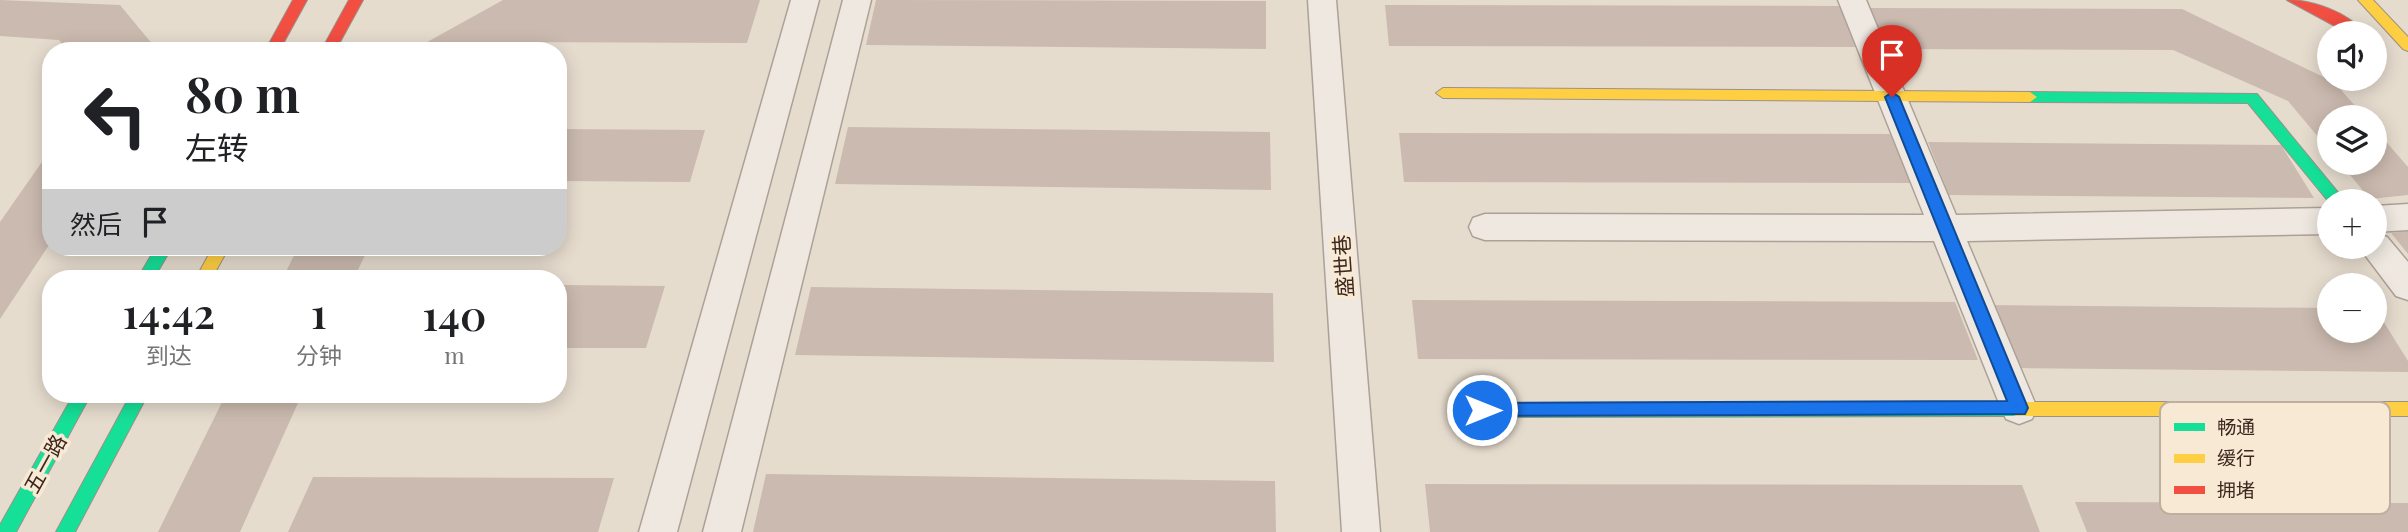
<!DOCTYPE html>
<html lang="zh">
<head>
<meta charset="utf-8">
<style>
  body { margin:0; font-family:"Playfair Display","Noto Sans SC",serif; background:#f2f2f2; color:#202124; height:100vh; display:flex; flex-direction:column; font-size:26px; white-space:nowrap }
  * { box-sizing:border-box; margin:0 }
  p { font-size:23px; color:#757577 }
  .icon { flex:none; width:38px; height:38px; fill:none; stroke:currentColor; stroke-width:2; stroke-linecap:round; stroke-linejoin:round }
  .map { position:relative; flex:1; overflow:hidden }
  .side { position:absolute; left:42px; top:270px; width:525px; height:133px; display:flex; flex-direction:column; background:#fff; border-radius:28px; box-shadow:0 4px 18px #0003 }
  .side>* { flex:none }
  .top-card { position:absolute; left:42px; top:42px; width:525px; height:214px; border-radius:28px; box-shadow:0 4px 18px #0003; background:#fff; color:#202124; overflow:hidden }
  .buttons { position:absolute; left:2317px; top:21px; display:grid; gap:14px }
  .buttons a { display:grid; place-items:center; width:70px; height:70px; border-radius:50%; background:#fff; box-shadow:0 4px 18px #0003; font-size:35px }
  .pin { position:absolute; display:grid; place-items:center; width:60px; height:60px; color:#fff; margin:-72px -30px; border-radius:50% 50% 50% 0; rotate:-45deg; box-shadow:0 0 7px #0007 }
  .pin .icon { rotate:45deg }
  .me { position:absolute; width:77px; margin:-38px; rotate:90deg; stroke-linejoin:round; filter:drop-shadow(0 0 5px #0008) }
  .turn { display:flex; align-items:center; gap:24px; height:147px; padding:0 28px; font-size:32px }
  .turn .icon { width:91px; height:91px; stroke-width:2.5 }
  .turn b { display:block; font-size:49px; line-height:60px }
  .then { display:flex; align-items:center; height:66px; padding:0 28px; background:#0003; gap:14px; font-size:26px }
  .eta { display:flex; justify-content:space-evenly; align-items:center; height:119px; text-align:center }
  .eta b { font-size:42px; font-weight:600; line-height:49px }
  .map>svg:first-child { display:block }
</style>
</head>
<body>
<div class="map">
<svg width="2408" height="532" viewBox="0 0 2408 532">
  <rect width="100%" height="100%" fill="#e6dcce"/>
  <path fill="#cbbaaf" d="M0,0l120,5 38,46h-91l-8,-11 -59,-4z
    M503,0h257l-13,43 -239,-1 -15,9h-82z
    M876,0l390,1v48l-400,-4z
    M1385,5l456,1 16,41 -468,-1z
    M1870,8l312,1 152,73 31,35h-36v33l-41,-49 -115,-51 -286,-1z
    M848,127l422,5 1,58 -436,-6z
    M558,129l147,1 -15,52 -132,-1z
    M2375,129l33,38v28l-38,4 -30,-36h35z
    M1399,133l494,1 19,49 -508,-1z
    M1928,142l353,3 33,53 -365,-3z
    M51,149v93l-51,77v-97z
    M2408,231v23l-17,-21z
    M298,247h71l-15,31h-71z
    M558,285l107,1 -19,62h-88z
    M811,287l462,6 1,69 -479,-7z
    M1412,300l543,2 23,58 -560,-1z
    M1988,305l341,3v23h46v-23l33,53v11l-395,-4z
    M226,394h76l-62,138h-82z
    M766,474l509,7 1,51h-523z
    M313,477l301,1 -16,54h-310z
    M1425,484l597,1 18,47h-610z
    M2075,502l333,1v29h-321z"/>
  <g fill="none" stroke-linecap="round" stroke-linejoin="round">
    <defs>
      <path id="street" d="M791,0h28l-142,532h-38z
        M843,0h28l-130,532h-38z
        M1308,0h28l44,532h-38z
        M1838,0h28l90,215 373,-7v26l-362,7 70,167 -5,11 -13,5 -13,-5 -5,-11 -67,-167 -449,-1 -12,-4 -4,-9 4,-9 12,-4 439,1z
        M2408,204v26l-33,2v-26z
        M2375,233l12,4 21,25v38l-12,-4 -37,-49h16z"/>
      <path id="fast" d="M2030,92l227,2 88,107 -16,1 -81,-99 -218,-1 -7,-5z
        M156,247h16l-18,31h-16z
        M74,394h17l-75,138h-16v-7z
        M131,394h17l-73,138h-19z
        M2016,402l6,2 2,5 -2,5 -6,2 -534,1 -6,-2 -3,-5 3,-5 6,-2z"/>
      <path id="slow" d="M2358,0h15l35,37v14l-5,-2z
        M1443,88l587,4 7,5 -7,5 -587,-4 -7,-5z
        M213,247h16l-17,31h-16z
        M2016,402h392v14h-392l-6,-2 -2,-5 2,-5z"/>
      <path id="jam" d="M293,0h14l-28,51h-14z
        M349,0h14l-28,51h-14z
        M2287,0c25,0 61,12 77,33h-16z"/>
    </defs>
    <use href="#street" stroke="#aca197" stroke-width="3"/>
    <use href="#fast" stroke="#9b9187" stroke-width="2"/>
    <use href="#slow" stroke="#9b9187" stroke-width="2"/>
    <use href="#jam" stroke="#9b9187" stroke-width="2"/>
    <use href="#street" fill="#eee8e0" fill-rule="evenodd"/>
    <use href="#fast" fill="#16e098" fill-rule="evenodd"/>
    <use href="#slow" fill="#ffcf43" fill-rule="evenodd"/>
    <use href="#jam" fill="#f24e42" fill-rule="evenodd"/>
  </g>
  <path fill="#1a73e8" stroke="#114b97" stroke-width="2" d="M1892,92l7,5 129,311 -3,6 -549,2 -3,-6 3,-5 6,-2 525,-2 -122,-304z"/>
  <g text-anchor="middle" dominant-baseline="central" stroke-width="7" stroke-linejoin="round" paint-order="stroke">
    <g font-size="21" fill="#3d281e" stroke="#f8e9d5">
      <text transform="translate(1342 266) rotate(-94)">盛世巷</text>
      <text transform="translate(44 463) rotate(-61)">五一路</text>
    </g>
  </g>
  <rect x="2160" y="402" width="230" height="112" rx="10" fill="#f8e9d5" stroke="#c0af9e" stroke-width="2"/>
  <rect x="2174" y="423" width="31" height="8" fill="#16e098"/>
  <rect x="2174" y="454" width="31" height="9" fill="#ffcf43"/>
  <rect x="2174" y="486" width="31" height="8" fill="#f24e42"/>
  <g font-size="19" fill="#3d281e">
    <text x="2217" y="434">畅通</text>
    <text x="2217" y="465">缓行</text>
    <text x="2217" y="497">拥堵</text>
  </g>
</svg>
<div class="buttons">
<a><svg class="icon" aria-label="sound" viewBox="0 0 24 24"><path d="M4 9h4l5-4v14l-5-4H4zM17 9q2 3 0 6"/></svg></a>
<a><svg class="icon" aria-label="layers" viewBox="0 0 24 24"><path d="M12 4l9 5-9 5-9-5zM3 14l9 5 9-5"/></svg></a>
<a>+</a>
<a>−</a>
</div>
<div class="pin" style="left:1892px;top:97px;background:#d93025"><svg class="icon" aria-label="arrive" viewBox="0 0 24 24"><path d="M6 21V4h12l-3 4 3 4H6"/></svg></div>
<svg class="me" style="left:1482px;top:410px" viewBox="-20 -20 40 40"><circle r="17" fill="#1a73e8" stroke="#fff" stroke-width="3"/><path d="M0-11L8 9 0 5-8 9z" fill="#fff"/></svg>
<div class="top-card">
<div class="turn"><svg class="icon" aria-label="left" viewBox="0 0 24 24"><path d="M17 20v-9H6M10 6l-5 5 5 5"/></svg><div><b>80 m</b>左转</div></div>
<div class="then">然后<svg class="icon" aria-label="arrive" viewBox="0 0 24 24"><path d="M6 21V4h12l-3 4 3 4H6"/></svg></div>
</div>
<section class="side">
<div class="eta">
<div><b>14:42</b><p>到达</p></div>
<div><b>1</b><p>分钟</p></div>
<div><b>140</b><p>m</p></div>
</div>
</section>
</div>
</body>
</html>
